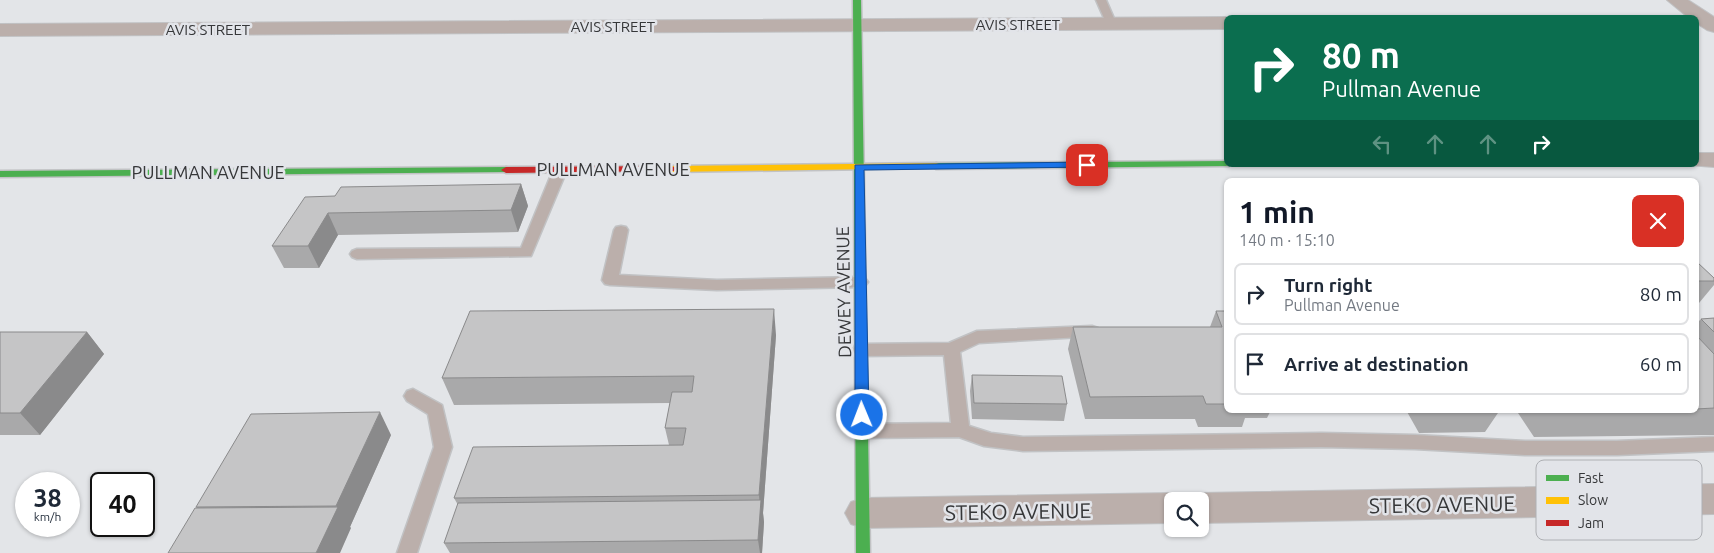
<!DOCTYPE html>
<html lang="en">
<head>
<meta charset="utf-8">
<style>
  body { margin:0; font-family:Ubuntu,sans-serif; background:#f2f2f3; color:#1f2937; height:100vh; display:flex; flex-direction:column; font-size:19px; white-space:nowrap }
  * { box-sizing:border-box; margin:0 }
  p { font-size:16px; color:#747a83 }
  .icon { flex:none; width:28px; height:28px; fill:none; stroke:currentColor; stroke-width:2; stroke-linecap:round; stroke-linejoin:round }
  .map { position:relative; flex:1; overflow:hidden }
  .panel { position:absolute; left:1224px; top:178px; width:475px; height:235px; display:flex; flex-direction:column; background:#fff; border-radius:8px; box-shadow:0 1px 4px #0004 }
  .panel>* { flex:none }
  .hud { position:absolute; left:1224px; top:15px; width:475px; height:152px; border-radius:8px; box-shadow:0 1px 4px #0004; background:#0b6e4f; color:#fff; overflow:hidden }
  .buttons { position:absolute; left:1164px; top:492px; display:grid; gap:10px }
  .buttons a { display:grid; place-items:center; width:45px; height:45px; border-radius:8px; background:#fff; box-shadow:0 1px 4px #0004; font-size:25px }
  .speed { position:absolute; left:15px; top:472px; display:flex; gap:10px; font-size:25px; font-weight:700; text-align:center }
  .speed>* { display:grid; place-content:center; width:65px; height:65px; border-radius:50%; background:#fff; box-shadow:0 1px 4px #0004; line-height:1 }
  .speed small { font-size:12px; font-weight:400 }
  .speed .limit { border:2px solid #111; border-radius:8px; background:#fff; color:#111 }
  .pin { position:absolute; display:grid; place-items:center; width:42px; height:42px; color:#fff; margin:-21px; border-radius:10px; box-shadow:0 2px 8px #0006 }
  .me { position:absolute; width:55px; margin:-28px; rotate:359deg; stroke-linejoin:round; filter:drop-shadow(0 0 4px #0008) }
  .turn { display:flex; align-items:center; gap:18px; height:105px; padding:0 15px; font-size:22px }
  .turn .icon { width:65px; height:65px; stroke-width:2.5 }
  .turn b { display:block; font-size:35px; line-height:42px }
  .lanes { display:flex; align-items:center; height:48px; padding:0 15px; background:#0003; justify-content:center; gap:25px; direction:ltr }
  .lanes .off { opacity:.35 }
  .round { display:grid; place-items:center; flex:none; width:52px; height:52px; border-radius:8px; background:#f2f2f3 }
  .overview { display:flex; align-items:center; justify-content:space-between; height:85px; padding:0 15px }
  h1 { font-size:30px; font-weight:700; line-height:38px; color:#111827 }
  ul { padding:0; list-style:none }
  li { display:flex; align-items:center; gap:15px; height:62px; margin:0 10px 8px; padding:0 5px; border:2px solid #e0e1e3; border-radius:8px }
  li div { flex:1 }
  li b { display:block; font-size:19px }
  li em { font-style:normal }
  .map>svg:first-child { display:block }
</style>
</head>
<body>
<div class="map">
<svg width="1714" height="553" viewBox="0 0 1714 553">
  <rect width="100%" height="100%" fill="#e3e5e8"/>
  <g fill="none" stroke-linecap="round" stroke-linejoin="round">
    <defs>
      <path id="lane" d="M1096,0h10l10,23 -1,2h-8z
        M560,166l7,4 -36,86 -174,3 -5,-2 -2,-3 2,-3 5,-2 164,-1 32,-78z
        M621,226l5,1 2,3 -9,45 98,5 143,-3 5,1 3,4 -3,4 -5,1 -143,3 -107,-5 -5,-1 -3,-4 12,-50 2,-3z
        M1092,326l6,2 2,4 -2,4 -119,7 -19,9 9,74 22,7 32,4 298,-4 94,2 110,6h92l97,-4v14l-97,4h-92l-110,-6 -94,-2 -298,4 -39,-5 -25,-9 -97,1 -6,-2 -3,-5 3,-5 6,-2 89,-1 -7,-68 -83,1 -6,-2 -2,-4 2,-4 6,-2 88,-1 28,-12z
        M413,389l29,16 10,42 -35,106h-20l37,-106 -6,-33 -21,-13 -3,-5 3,-5z"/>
      <path id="street" d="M1667,0h21l26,17v15l-7,-2 -11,-7v-5h-7z
        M1226,17v12l-1226,7v-12z
        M1696,153h18v14l-26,-2h8z
        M1714,484v30l-514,9v-22h-28v22l-309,5 -12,-4 -6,-11 6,-11 12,-4 309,-5 12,4 2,4 2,-4 12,-4z"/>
      <path id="fast" d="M853,0h8l9,553h-14z
        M1226,161v4l3,1 -293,3 -5,-3 5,-3z
        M506,167l3,1 2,2 -2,2 -509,5v-6z"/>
      <path id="slow" d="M936,163l3,1 2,2 -2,2 -268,4 -5,-3 5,-3z"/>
      <path id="jam" d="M671,166l3,1 2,2 -2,2 -168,2 -5,-3 5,-3z"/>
    </defs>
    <use href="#lane" stroke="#c1c2c4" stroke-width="3"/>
    <use href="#street" stroke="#c1c2c4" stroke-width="2"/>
    <use href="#fast" stroke="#c1c2c4" stroke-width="3"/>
    <use href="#slow" stroke="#c1c2c4" stroke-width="3"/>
    <use href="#jam" stroke="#c1c2c4" stroke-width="3"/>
    <use href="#lane" fill="#bbafab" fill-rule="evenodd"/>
    <use href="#street" fill="#bbafab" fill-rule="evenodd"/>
    <use href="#fast" fill="#4caf50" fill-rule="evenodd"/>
    <use href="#slow" fill="#ffc107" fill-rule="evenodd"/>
    <use href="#jam" fill="#c62828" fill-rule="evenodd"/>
  </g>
  <path fill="#a9a9aa" d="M521,184l7,22 -10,26 -180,3 -19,33h-35l-12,-22 63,-50z
    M1696,262l18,16v7l-15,18h-3z
    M1216,311h10v99h45l-4,8h-22l-3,9h-44l-3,-8h-110l-17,-70 5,-22h137z
    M1714,318v117l-180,2 -18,-27h180v-86l5,-5z
    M0,332h87l17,22 -64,81h-40z
    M776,335l-13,178 1,9 -2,31h-312l-6,-10 14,-38 -4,-7 215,-53 -4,-17 5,-25 -216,2 -12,-27z
    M972,375l95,29 -3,17 -92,-2 -2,-28z
    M1406,410h94l-15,22 -66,1z
    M391,435l-41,92 1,1 -154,-20 -1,-1z"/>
  <path fill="#8a8a8b" d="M521,184l7,22 -10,26 -7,-22z
    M328,213l10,22 -19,33 -11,-22z
    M774,309l2,26 -13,178 1,9 -2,31h-2l-2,-13 2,-31 -1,-14z
    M87,332l17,22 -64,81 -20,-22z
    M380,412l11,23 -41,92 1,1 -11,25h-24l21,-46 -1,-1z"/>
  <path fill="#c5c5c6" stroke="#8a8a8b" d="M521,184l-10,26 -183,3 -20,33h-36l33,-49 30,-1 6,-9z
    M1696,262h1l17,16v3h-18z
    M774,309l-15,186 -305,3 19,-51 210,-2 3,-17h-21l7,-36h20l2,-16 -252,2 28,-67z
    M1216,311h10v93h-20l-3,-8 -113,1 -17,-70h149z
    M1714,318v14l-13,-13z
    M0,332h87l-67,81h-20z
    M1696,335l18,19v54l-18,1z
    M972,375l90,1 5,28 -93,-1z
    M380,412l-44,94 -140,1 55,-93z
    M761,500l-3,40 -314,3 14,-40z
    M338,507l-22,46h-148l27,-45z"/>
  <path fill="#1a73e8" stroke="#114b97" d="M1087,162l3,1v4l-226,3 5,245 -2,4 -5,1 -5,-1 -2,-4v-250z"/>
  <g text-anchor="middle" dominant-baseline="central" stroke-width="5" stroke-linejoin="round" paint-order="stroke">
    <g font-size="15" fill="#363739" stroke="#e2e4e9">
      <text x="1018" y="24">AVIS STREET</text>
      <text x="613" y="26">AVIS STREET</text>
      <text x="208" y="29">AVIS STREET</text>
    </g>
    <g font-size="18" fill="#363739" stroke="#e2e4e9">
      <text x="613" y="169">PULLMAN AVENUE</text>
      <text x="208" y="172">PULLMAN AVENUE</text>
      <text transform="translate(843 292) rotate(-91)">DEWEY AVENUE</text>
    </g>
    <g font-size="21" fill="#363739" stroke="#e2e4e9">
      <text transform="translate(1442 504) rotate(-1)">STEKO AVENUE</text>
      <text transform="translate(1018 511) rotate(-1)">STEKO AVENUE</text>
    </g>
  </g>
  <rect x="1536" y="460" width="166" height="80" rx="8" fill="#e2e4e9" stroke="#aeb0b4" stroke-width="1"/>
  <rect x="1546" y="475" width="23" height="6" fill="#4caf50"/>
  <rect x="1546" y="497" width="23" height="7" fill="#ffc107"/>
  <rect x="1546" y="520" width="23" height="6" fill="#c62828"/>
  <g font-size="14" fill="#363739">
    <text x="1578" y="483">Fast</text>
    <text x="1578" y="505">Slow</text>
    <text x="1578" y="528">Jam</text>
  </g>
</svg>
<div class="buttons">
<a><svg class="icon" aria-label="search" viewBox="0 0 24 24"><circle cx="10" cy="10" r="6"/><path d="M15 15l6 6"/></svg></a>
</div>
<div class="speed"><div>38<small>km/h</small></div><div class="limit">40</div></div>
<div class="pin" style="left:1087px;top:165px;background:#d93025"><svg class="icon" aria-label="arrive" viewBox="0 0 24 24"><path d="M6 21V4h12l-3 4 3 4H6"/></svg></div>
<svg class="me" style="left:862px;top:415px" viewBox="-20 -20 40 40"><circle r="17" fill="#1a73e8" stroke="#fff" stroke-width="3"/><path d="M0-11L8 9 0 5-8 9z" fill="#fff"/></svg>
<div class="hud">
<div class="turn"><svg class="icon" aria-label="right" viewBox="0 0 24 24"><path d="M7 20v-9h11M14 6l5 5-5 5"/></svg><div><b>80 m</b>Pullman Avenue</div></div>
<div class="lanes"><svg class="icon off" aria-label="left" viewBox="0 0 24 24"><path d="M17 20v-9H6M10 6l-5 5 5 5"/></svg><svg class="icon off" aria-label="ahead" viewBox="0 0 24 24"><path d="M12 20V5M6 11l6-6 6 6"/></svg><svg class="icon off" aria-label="ahead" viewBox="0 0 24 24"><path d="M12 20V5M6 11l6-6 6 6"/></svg><svg class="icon" aria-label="right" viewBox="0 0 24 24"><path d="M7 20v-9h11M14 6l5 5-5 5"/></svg></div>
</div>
<section class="panel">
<div class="overview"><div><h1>1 min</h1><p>140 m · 15:10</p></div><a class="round" style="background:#d93025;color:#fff"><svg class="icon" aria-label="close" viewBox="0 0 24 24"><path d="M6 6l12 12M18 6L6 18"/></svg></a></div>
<ul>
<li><svg class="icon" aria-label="right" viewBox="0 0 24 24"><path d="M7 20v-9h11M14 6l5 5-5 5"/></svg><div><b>Turn right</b><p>Pullman Avenue</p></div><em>80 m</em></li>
<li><svg class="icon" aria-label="arrive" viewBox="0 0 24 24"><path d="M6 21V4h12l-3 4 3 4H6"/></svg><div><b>Arrive at destination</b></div><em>60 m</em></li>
</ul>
</section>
</div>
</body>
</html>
